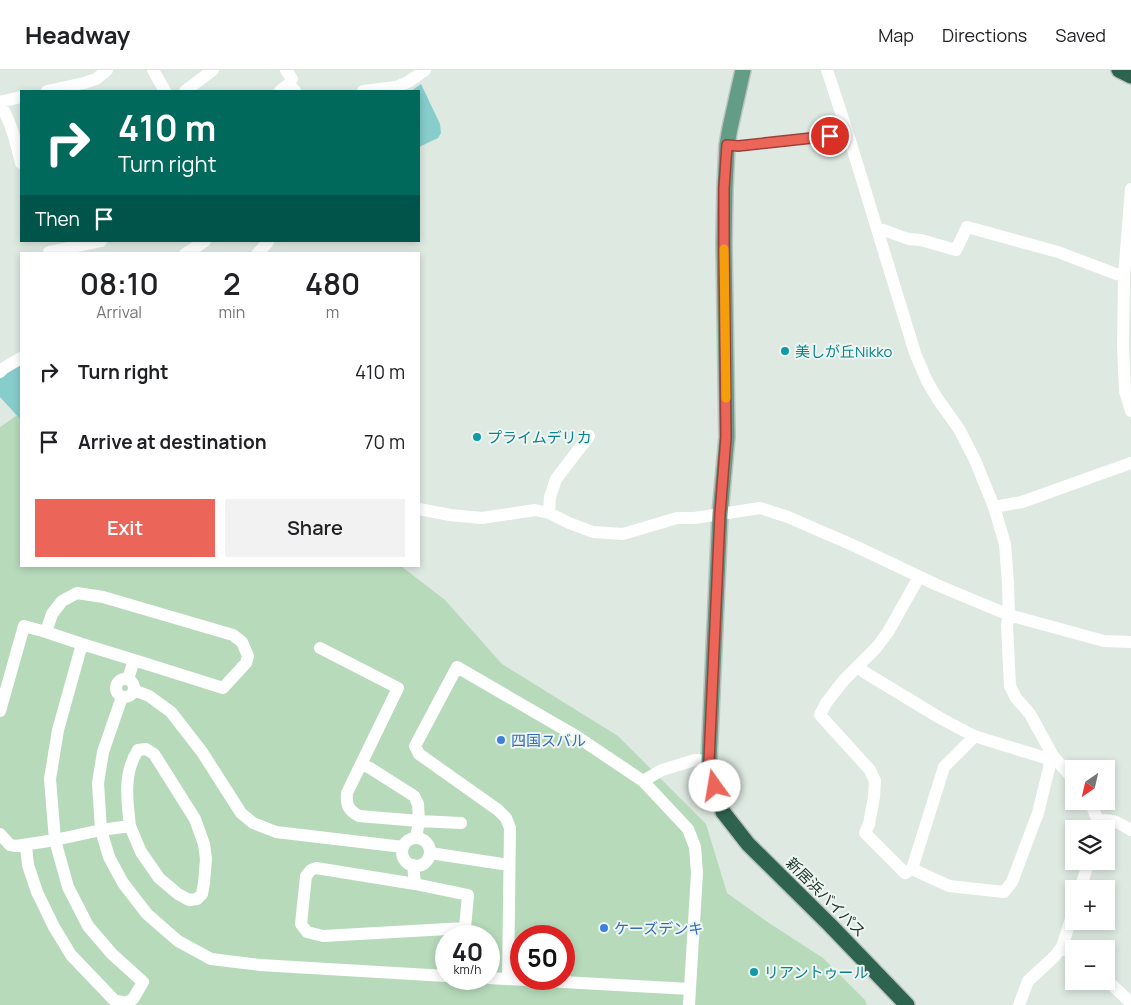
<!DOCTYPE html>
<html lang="en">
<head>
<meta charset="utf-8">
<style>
  body { margin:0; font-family:Manrope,"Noto Sans JP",sans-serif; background:#f2f2f2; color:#202124; height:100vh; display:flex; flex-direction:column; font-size:19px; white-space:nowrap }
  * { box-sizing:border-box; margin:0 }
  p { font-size:16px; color:#757577 }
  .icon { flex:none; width:28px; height:28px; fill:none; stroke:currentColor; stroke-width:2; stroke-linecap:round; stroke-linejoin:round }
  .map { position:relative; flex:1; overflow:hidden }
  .side { position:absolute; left:20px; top:182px; width:400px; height:315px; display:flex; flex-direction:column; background:#fff; border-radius:0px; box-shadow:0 2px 8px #0003 }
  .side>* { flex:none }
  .hud { position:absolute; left:20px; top:20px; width:400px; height:152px; border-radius:0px; box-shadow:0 2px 8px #0003; background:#00695c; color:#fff; overflow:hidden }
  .needle { width:32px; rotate:214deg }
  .tools { position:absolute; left:1065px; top:690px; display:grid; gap:10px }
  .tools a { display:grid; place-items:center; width:50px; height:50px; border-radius:0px; background:#fff; box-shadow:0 2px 8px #0003; font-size:25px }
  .speed { position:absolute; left:435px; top:855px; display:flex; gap:10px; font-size:25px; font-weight:700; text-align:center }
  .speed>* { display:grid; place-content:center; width:65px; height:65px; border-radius:50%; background:#fff; box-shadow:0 2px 8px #0003; line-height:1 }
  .speed small { font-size:12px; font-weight:400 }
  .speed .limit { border:8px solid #d22; background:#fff; color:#111 }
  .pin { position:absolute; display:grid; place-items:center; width:42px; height:42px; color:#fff; margin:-21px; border:2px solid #fff; border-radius:50%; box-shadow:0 1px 5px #0007 }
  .me { position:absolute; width:55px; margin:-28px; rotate:347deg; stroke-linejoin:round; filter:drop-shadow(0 0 4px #0008) }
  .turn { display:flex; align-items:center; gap:18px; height:105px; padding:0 15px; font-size:22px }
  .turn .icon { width:65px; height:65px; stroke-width:2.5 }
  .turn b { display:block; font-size:35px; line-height:42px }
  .then { display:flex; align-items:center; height:48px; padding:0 15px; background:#0003; gap:10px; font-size:19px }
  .eta { display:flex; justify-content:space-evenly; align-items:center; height:85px; text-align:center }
  .eta b { font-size:30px; font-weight:600; line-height:35px }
  .primary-button { display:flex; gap:10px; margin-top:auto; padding:10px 15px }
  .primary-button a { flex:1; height:58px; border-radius:0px; background:#ec6559; color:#fff; font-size:20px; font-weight:600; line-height:58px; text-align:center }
  .primary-button a+a { background:#f2f2f2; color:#202124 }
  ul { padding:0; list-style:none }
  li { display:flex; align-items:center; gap:15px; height:70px; padding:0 15px }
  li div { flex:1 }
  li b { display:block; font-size:19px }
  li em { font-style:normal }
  header { display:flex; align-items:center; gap:30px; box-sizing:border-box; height:70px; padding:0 25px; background:#fff; border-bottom:1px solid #e0e0e0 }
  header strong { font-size:24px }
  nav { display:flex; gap:28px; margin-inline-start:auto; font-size:18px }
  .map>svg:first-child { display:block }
</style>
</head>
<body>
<header>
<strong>Headway</strong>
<nav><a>Map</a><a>Directions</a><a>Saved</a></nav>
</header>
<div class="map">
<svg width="1131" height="935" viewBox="0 0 1131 935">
  <rect width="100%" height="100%" fill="#dee9e2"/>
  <path fill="#b7dabb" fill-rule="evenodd" d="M21,345v151h380l44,34 57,64 116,72 88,88 21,69 39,28 57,37 42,42 2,5h-867v-578l16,-11zM446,866h43v43h-43zM521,866h43v43h-43z"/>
  <path fill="#87cdcc" d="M421,14l19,40 1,9 -3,5 -19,9v-56h-8z
    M21,294v56l-21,-23v-18l2,-3z"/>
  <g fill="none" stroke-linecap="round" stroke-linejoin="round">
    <defs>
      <path id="major" d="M723,742l-8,-26 -6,-25 11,-247 7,-77 -3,-194 1,-55 2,-43 3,-17 13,-58"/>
      <path id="highway" d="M1119,0l12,6
        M723,742l25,32 82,81 77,80"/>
    </defs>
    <use href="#major" stroke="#bcc3c0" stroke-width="18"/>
    <use href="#highway" stroke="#bcc3c0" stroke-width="18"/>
    <path stroke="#fff" stroke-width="12" d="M153,0l12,21
      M286,0l6,9 -3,5
      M827,0l21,64 67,219 12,28 10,17 22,31 16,31 19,47 11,37 3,39 1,32 -2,10 3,61 6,12 14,16 23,42 21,24
      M47,21l37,-8 12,-4 11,-9
      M185,21l28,-21
      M280,21l9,-7 6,7
      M363,21l33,-4 12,-5 17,-12
      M0,32l21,-5
      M0,34c11,18 16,38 21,59
      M727,75l11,1 110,-12
      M1131,119l-7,87 -1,70 2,45 6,20
      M878,161l6,-1 24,9 13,1 35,10 11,-23 91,25 58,22 8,2
      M49,182l52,-11
      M185,184l20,-13
      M257,184l11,-12 -1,-1
      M0,302l4,-4 17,-10
      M994,437l28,-5 109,-39
      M419,439l31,6 32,3 53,-8 14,3 20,10 24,9 30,2 54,-16h17l66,-10 28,9 69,30 80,38 72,30 95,26 27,1
      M549,443l1,-16 6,-18 33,-43
      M919,507l-31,55 -12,16 -32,32 -18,23 -6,12 50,55 5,11 -1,16 -5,27 -4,9 40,40 7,-4 32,-102 27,-27 3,-4
      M46,562l36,12 52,16 -6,19
      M320,578l78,40 -51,105c-1,12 1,17 12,23l60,5 42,2
      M858,596l6,6 76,46 34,18 75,23
      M116 618a9 9 0 1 1 18 0a9 9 0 1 1-18 0Z
      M134,620l15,6 22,16 31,40 39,61 12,10 23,9 127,15
      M122,627l-19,55 -5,31 3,47 8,27 14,26 24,31 31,27 33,18 49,6 186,11
      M0,641l24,-85 22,6 6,-18 10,-13 15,-8 26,4 130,38 9,7 6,14 -2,7 -23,25 -89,-28
      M361,694l9,4 44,28 4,8 1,17 -3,17
      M643,711l19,-11 33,-10 14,1
      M1090,731l8,20 -1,8
      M1098,751c14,-3 21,2 33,9
      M0,764l10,11 6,1 39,-6 46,-10 29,-4c-3,-26 -7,-53 8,-76l8,-1 8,5 41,65 9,25 2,15 -2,24 -2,11 -5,5 -8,1 -11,-6 -19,-16 -18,-26 -11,-26
      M402 782a14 14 0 1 1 28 0a14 14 0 1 1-28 0Z
      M26,776l2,19 9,27 17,35 17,28 43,45 12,3 7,-4 10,-17 -31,-28 -24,-28 -20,-39 -13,-47 -5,-61 8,-49 24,-86
      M430,783l79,12
      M413,795l2,19 53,11 -3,33 -142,8 -16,-4 -6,-8 5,-48 5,-6 5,-2 99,16
      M912,799l37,17 55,6 8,-10 26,-69 11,-45v-9l4,-3
      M1080,819l9,-28
      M1062,877l12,8
      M489,908l201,11
      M508,909l2,-151 -4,-10 -8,-8 -79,-56 -4,-8 42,-79 119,69 67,45 45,48 7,18 2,26 -8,132
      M1106,909l25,24
      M1019,935l9,-24 26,-24 8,-10 12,-38"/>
    <use href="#major" stroke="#649d85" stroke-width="15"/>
    <use href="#highway" stroke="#2e634f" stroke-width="15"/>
  </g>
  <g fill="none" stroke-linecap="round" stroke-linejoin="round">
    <defs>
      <path id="route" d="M715,716l-6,-25 11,-247 6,-77 -2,-194v-55l3,-43 11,1 92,-10"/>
    </defs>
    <use href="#route" stroke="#99423a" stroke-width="12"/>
    <use href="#route" stroke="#ec6559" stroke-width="9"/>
    <path stroke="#f59e0b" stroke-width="9" d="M724,179l2,149"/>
  </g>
  <g fill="#0f9aa8" stroke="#eef6f1" stroke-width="2">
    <circle cx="785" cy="281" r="5"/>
    <circle cx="477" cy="367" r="5"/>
    <circle cx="754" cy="902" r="5"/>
  </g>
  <g fill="#3f7fe0" stroke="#eef6f1" stroke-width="2">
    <circle cx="501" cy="670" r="5"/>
    <circle cx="604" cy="858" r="5"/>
  </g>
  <g text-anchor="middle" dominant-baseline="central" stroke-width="4" stroke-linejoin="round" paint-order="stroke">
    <g font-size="15" fill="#0d838f" stroke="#eef6f1" text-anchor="start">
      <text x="795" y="281">美しが丘Nikko</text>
      <text x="487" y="367">プライムデリカ</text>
      <text x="764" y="902">リアントゥール</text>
    </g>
    <g font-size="15" fill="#366cbe" stroke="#eef6f1" text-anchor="start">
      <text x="511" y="670">四国スバル</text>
      <text x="614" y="858">ケーズデンキ</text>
    </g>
    <g font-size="15" fill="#20382d" stroke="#eef6f1">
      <text transform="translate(826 827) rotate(45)">新居浜バイパス</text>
    </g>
  </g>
</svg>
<div class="tools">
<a><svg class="needle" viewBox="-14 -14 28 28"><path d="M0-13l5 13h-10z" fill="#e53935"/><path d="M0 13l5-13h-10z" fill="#757577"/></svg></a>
<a><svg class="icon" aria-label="layers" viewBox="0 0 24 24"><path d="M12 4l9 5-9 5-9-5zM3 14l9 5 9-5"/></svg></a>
<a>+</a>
<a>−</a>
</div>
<div class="speed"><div>40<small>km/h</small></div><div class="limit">50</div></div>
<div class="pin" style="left:830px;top:66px;background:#d93025"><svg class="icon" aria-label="arrive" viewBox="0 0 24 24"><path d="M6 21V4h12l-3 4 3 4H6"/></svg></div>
<svg class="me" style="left:715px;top:716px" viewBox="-20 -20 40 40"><circle r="19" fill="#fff"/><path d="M0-13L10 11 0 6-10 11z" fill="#ec6559"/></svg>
<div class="hud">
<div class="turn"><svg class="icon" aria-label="right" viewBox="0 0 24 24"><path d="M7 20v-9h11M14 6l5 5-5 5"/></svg><div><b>410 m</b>Turn right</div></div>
<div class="then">Then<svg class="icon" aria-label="arrive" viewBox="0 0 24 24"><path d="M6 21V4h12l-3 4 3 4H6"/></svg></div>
</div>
<section class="side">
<div class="eta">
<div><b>08:10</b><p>Arrival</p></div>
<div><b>2</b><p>min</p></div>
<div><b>480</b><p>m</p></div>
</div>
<ul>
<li><svg class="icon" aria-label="right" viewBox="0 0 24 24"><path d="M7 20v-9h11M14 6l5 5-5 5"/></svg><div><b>Turn right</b></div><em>410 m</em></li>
<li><svg class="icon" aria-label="arrive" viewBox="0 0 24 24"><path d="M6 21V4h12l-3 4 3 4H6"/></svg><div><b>Arrive at destination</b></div><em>70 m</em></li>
</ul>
<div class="primary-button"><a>Exit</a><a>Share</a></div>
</section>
</div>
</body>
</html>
